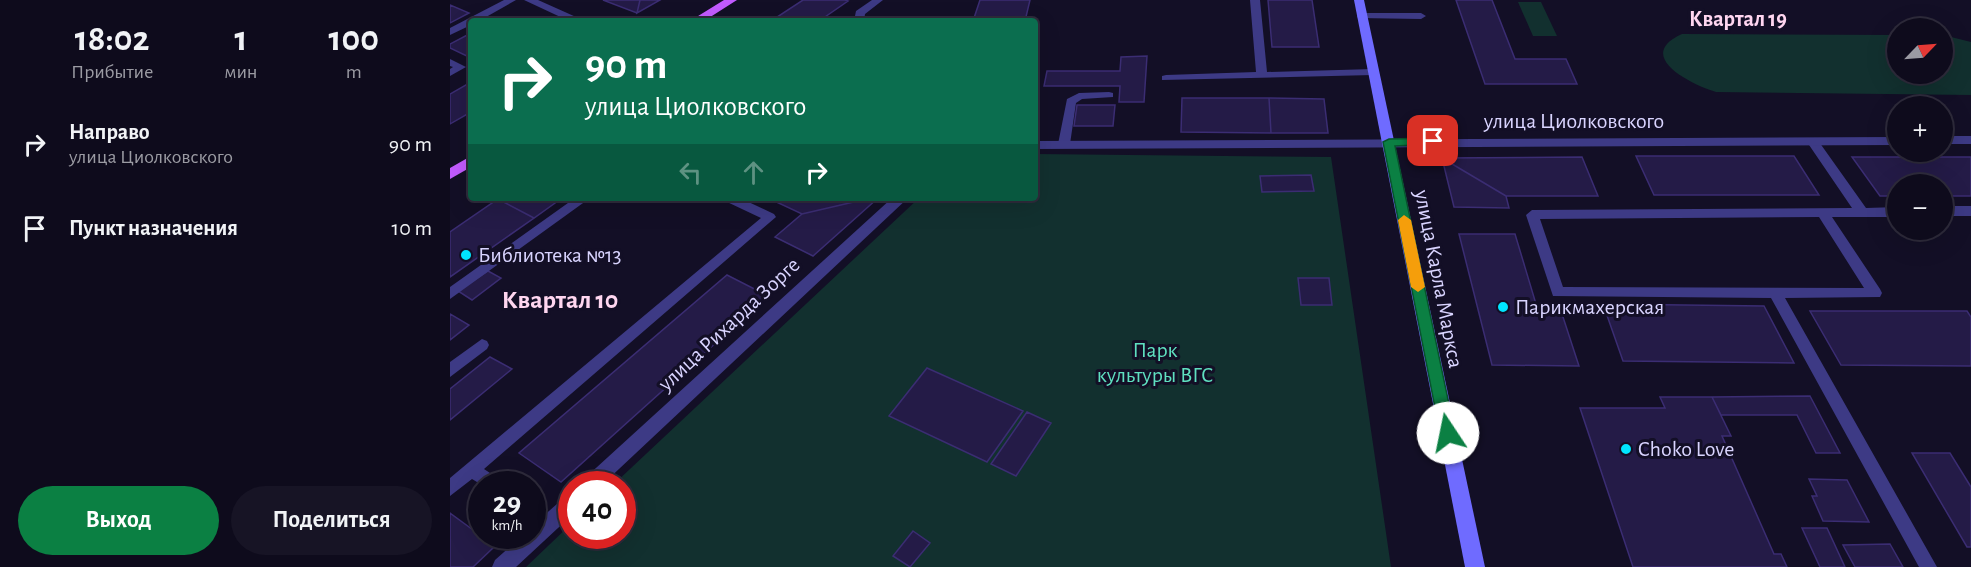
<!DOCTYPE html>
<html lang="ru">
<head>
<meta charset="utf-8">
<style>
  body { margin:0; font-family:"Alegreya Sans",sans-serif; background:#171425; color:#f1f3f6; height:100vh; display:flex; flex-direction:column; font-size:22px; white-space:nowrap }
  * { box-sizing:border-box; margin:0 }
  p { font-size:20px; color:#9b9ba3 }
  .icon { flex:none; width:33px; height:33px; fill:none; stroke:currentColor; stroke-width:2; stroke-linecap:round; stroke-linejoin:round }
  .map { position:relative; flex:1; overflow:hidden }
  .details { display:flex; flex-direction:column; background:#0e0b1c; width:450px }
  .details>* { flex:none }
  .hud { position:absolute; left:18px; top:18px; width:570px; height:183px; border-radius:6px; box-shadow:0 6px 24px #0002,0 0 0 2px #2e2b3b; background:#0b6e4f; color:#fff; overflow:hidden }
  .needle { width:39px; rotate:65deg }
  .tools { position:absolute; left:1437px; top:18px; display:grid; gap:12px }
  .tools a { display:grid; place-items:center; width:66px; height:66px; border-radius:50%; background:#0e0b1c; box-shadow:0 6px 24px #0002,0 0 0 2px #2e2b3b; font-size:30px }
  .speed { position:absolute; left:18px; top:471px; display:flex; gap:12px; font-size:30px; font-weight:700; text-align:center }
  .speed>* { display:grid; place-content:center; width:78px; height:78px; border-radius:50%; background:#0e0b1c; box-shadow:0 6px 24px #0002,0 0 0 2px #2e2b3b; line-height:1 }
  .speed small { font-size:15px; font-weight:400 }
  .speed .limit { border:9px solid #d22; background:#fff; color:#111 }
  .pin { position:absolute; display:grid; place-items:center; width:51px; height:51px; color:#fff; margin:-26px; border-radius:12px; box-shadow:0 3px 9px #0006 }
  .me { position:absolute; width:66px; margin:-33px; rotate:349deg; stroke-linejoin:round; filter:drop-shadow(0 0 4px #0008) }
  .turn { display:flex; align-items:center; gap:21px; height:126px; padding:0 18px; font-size:27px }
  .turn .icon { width:78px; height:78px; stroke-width:2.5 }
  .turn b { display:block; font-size:42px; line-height:51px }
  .lanes { display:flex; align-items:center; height:57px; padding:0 18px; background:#0003; justify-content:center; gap:30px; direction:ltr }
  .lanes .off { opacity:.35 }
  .eta { display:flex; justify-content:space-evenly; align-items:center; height:102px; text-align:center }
  .eta b { font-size:36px; font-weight:600; line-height:42px }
  .cta { display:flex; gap:12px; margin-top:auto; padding:12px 18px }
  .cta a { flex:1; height:69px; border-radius:36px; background:#0b8043; color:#fff; font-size:24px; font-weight:600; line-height:69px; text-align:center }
  .cta a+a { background:#171425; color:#f1f3f6 }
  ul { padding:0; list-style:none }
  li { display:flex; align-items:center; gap:18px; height:84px; padding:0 18px }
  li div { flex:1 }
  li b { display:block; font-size:22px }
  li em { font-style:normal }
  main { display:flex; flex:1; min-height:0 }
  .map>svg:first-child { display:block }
</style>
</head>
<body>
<main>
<section class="details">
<div class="eta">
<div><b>18:02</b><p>Прибытие</p></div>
<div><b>1</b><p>мин</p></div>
<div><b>100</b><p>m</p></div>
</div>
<ul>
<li><svg class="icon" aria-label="right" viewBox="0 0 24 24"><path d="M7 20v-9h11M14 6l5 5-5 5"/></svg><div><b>Направо</b><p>улица Циолковского</p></div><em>90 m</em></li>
<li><svg class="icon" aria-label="arrive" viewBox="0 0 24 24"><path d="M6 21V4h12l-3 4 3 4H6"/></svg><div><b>Пункт назначения</b></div><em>10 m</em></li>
</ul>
<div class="cta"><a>Выход</a><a>Поделиться</a></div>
</section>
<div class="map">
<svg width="1521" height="567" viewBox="0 0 1521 567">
  <rect width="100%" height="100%" fill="#130f26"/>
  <path fill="#12302f" d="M1068,2h23l16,34h-24z
    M1232,34l215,1 1,39h44l1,-39 28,7v53l-255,-3c-24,-7 -83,-36 -34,-58z
    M585,154l296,3 60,410h-865l45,-43 1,12h50v-52h-8l305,-286h116z"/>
  <path fill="#241b47" stroke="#3b2d73" stroke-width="1.5" d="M153,0h37l-3,13z
    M190,0h20l-23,13z
    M353,0h42l3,1 -29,20h-48z
    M530,0h50l-5,21h-52z
    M818,0h44l7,47h-47z
    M1006,0h36l23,59h51l11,25h-92z
    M0,5l19,8 -19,10z
    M21,33v25l-21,-10v-4z
    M697,56l-3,46h-25l1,-16h-76l3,-15h73l1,-14z
    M21,82v30l-21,12v-30z
    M732,98h87l2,35 -90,-1z
    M819,98l55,1 4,34h-57z
    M627,105h38l-2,21h-39z
    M1186,156h158l25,39h-165z
    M1132,157l16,39h-92l-64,-38z
    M1402,157h119v39h-29v-12h-44v12h-18z
    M992,158l64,38 3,12 -55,-1z
    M861,175l3,16 -52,1 -2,-16z
    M51,198h61l-28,20 -36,-19z
    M318,198h103l-69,16z
    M421,198h7l-65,58 -38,-19 27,-23z
    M48,199l36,19 -84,59v-45z
    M1009,234h56l24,80h23l17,52 -87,-1z
    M38,271l13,7 -29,22 -14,-9z
    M277,275l41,21 -207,186 -42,-29z
    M848,278h31l3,27h-31z
    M1153,304l161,2 30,57 -171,-2z
    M1360,311h157l4,6v49l-130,-1z
    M0,314l19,11 -19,15z
    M40,357l22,12 -62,51v-31z
    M477,368l96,43 -36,51 -98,-46z
    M1360,396l30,57h-24l-19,-38h-76l-9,-18z
    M1210,397h52l19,39h-9l52,118h7l6,13h-154l-53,-159h85z
    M577,412l24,11 -35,53 -25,-12z
    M1462,453h38l21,34v60h-4z
    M1359,479l38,1 22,42 -46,-1 -11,-25h5z
    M0,513l45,33 -22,21h-23z
    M1352,528h25l18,39h-25z
    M463,531l17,12 -20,24 -17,-11z
    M1440,544l13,23h-48l-12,-22z"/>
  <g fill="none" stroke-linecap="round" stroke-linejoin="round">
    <path fill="#3d3a85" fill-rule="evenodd" d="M54,0h12l-37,21h-8v4l-21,10v-7z
      M422,0h11l-18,14 -1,7h-10l2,-10z
      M800,0h10l7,72 106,-3 5,3 -5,3 -211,5v-4l4,-1 90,-3z
      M912,13h59l5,3 -5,3 -63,-1 -1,-2z
      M0,59l16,8 -16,9v-7l3,-2 -3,-1z
      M659,92l4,1v4l-31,2 -6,4 -6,41 -6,4 -4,-1 -2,-3 9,-45 12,-6z
      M1363,138l4,1 49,69 32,-1v10h-66l48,72 2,4 -2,4 -95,1 152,269h-18l-148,-269 -218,-2 -27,-81 6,-5 320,-2 -45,-66zM1369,217l45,71 -301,-1 -23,-68z
      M125,198h15l-140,101v-12z
      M273,198h17l34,16 2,3 -292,252 15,10 2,5 -19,1 -10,-6 -22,17v-18l311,-260 -36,-17z
      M1492,206h29v10h-29z
      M32,339l5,2 2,4 -2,4 -37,28v-15z
      M82,504l23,13 2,6 -2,6 -6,2 -17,-9z"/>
    <path fill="#3d3a85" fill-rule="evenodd" d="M74,0h14l47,21h-16z
      M1492,136h29v8h-29z
      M1448,137v8l-863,4v-8z
      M442,198h16l-305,286h-21l3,-6z
      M122,494v21l-56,52h-24l3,-7 27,-24h10v-10l34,-30z"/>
    <path fill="#6f6bff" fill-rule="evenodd" d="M904,0h10l121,567h-20z"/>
    <path fill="#c25bff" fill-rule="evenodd" d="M274,0h13l-33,21h-14z
      M21,156v11l-21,12v-11z"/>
  </g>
  <path fill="#0b8043" stroke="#07532c" stroke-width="1.5" d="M983,138l6,3 -1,3 -43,2 60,287 -2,5 -5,2 -6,-2 -2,-5 -57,-291 6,-3z"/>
  <path fill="#f59e0b" d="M954,215l7,5 14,67 -7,5 -7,-5 -13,-67z"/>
  <g fill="#00e5ff" stroke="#130f26" stroke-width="2">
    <circle cx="16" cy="255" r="6"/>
    <circle cx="1053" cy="307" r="6"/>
    <circle cx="1176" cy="449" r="6"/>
  </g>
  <g text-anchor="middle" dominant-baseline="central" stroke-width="6" stroke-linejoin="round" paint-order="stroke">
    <g font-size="22" font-weight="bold" fill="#ffd6f0" stroke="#130f26">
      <text x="1288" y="19">Квартал 19</text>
    </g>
    <g font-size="22" fill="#d9d4ff" stroke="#130f26">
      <text x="1124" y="121">улица Циолковского</text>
      <text transform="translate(989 279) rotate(79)">улица Карла Маркса</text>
      <text transform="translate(279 324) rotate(-43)">улица Рихарда Зорге</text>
    </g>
    <g font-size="22" fill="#d9d4ff" stroke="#130f26" text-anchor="start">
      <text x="28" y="255">Библиотека №13</text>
      <text x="1065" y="307">Парикмахерская</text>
      <text x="1188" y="449">Choko Love</text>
    </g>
    <g font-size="22" fill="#5fe0c0" stroke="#130f26">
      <text x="705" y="350">Парк<tspan x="705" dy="25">культуры ВГС</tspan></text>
    </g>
    <g font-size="26" font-weight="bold" fill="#ffd6f0" stroke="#130f26">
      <text x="110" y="300">Квартал 10</text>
    </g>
  </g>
</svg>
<div class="tools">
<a><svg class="needle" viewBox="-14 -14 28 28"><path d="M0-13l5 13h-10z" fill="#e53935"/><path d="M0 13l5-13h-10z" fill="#9b9ba3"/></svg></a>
<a>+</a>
<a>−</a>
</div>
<div class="speed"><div>29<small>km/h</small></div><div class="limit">40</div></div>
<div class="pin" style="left:983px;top:141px;background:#d93025"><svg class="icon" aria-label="arrive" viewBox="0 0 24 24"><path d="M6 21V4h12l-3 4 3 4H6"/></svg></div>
<svg class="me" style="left:998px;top:433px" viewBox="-20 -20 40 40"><circle r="19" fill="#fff"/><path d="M0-13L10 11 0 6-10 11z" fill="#0b8043"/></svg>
<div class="hud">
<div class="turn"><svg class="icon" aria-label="right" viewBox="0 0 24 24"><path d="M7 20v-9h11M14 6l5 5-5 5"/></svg><div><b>90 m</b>улица Циолковского</div></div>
<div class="lanes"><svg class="icon off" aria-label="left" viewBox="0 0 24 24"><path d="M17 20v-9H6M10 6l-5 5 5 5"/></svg><svg class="icon off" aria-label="ahead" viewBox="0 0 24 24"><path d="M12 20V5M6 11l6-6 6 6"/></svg><svg class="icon" aria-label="right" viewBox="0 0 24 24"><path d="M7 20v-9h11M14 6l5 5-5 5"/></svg></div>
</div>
</div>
</main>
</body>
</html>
